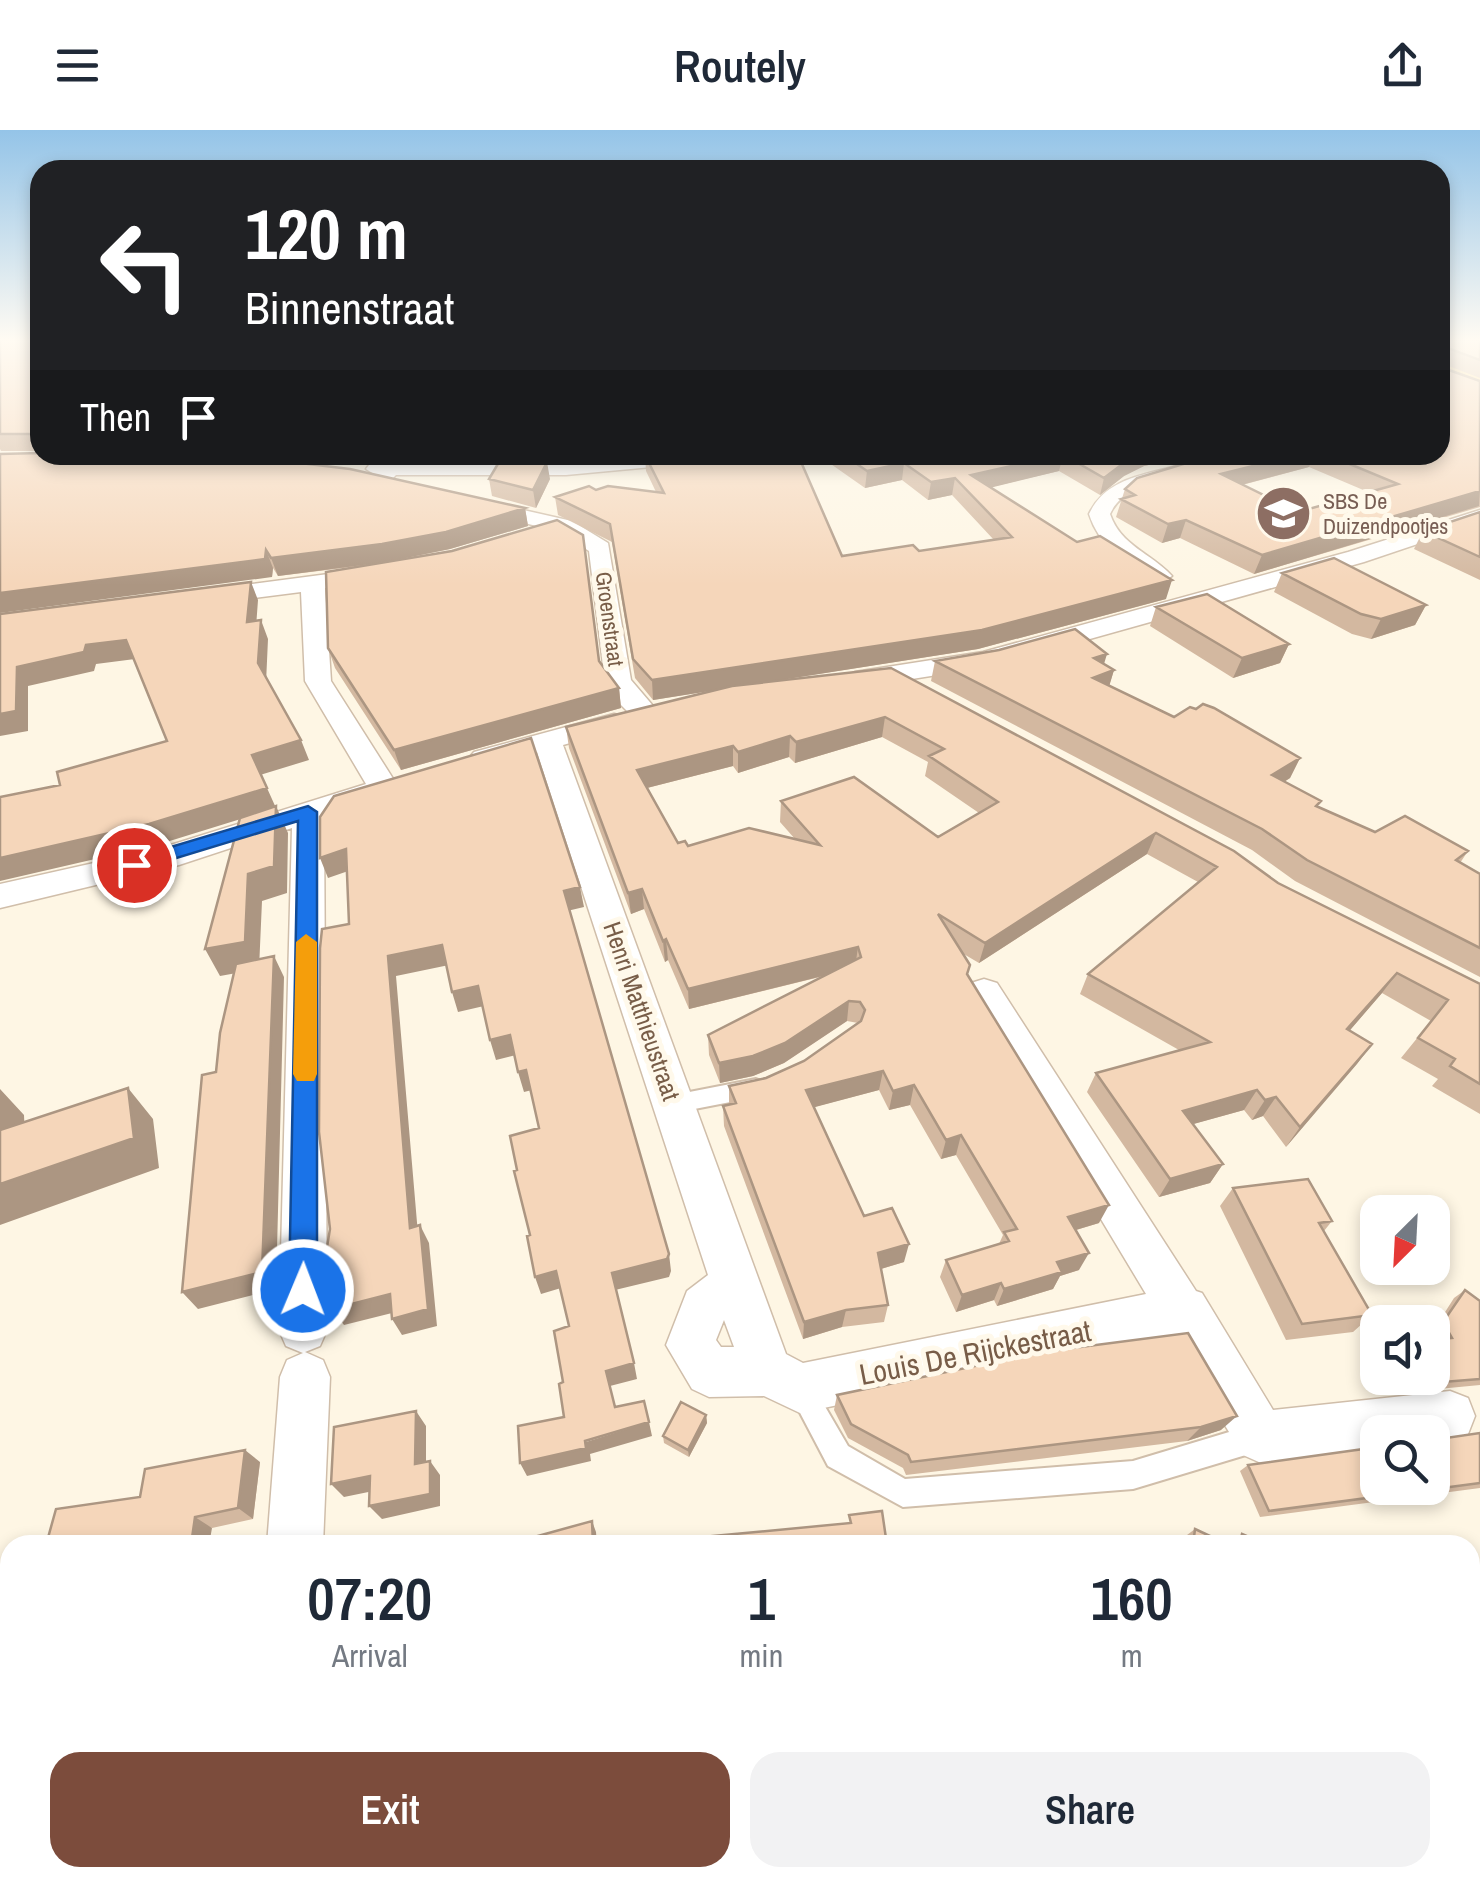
<!DOCTYPE html>
<html lang="en">
<head>
<meta charset="utf-8">
<style>
  body { margin:0; font-family:"Archivo Narrow",sans-serif; background:#f2f2f3; color:#1f2937; height:100vh; display:flex; flex-direction:column; font-size:38px; white-space:nowrap }
  * { box-sizing:border-box; margin:0 }
  p { font-size:32px; color:#747a83 }
  .icon { flex:none; width:55px; height:55px; fill:none; stroke:currentColor; stroke-width:2; stroke-linecap:round; stroke-linejoin:round }
  .map { position:relative; flex:1; overflow:hidden }
  .side { position:absolute; left:0px; top:1405px; width:1480px; height:352px; display:flex; flex-direction:column; background:#fff; border-radius:30px 30px 0 0; box-shadow:0 5px 15px #0003 }
  .side>* { flex:none }
  .banner { position:absolute; left:30px; top:30px; width:1420px; height:305px; border-radius:30px; box-shadow:0 5px 15px #0003; background:#202124; color:#fff; overflow:hidden }
  .needle { width:65px; rotate:204deg }
  .controls { position:absolute; left:1360px; top:1065px; display:grid; gap:20px }
  .controls a { display:grid; place-items:center; width:90px; height:90px; border-radius:20px; background:#fff; box-shadow:0 5px 15px #0003; font-size:50px }
  .pin { position:absolute; display:grid; place-items:center; width:85px; height:85px; color:#fff; margin:-42px; border:5px solid #fff; border-radius:50%; box-shadow:0 2px 10px #0007 }
  .me { position:absolute; width:110px; margin:-55px; rotate:1deg; stroke-linejoin:round; filter:drop-shadow(0 0 8px #0008) }
  .turn { display:flex; align-items:center; gap:35px; height:210px; padding:0 50px; font-size:45px }
  .turn .icon { width:130px; height:130px; stroke-width:2.5 }
  .turn b { display:block; font-size:70px; line-height:85px }
  .then { display:flex; align-items:center; height:95px; padding:0 50px; background:#0003; gap:20px; font-size:38px }
  .eta { display:flex; justify-content:space-evenly; align-items:center; height:170px; text-align:center }
  .eta b { font-size:60px; font-weight:600; line-height:70px }
  .button { display:flex; gap:20px; margin-top:auto; padding:20px 50px }
  .button a { flex:1; height:115px; border-radius:30px; background:#7c4c3c; color:#fff; font-size:40px; font-weight:600; line-height:115px; text-align:center }
  .button a+a { background:#f2f2f3; color:#1f2937 }
  header { display:flex; justify-content:space-between; align-items:center; height:130px; padding:0 50px; background:#fff; font-size:45px; font-weight:600 }
  .map>svg:first-child { display:block }
</style>
</head>
<body>
<header><svg class="icon" aria-label="menu" viewBox="0 0 24 24"><path d="M4 6h16M4 12h16M4 18h16"/></svg>Routely<svg class="icon" aria-label="share" viewBox="0 0 24 24"><path d="M12 15V3M7 8l5-5 5 5M5 13v7h14v-7"/></svg></header>
<div class="map">
<svg width="1480" height="1756" viewBox="0 0 1480 1756">
  <rect width="100%" height="100%" fill="#fef6e4"/>
  <g fill="none" stroke-linecap="round" stroke-linejoin="round">
    <defs>
      <path id="lane" d="M756,949l8,3 3,6 -3,6 -8,3 -82,16 -8,-3 -3,-6 3,-6 8,-3z
        M800,1245l9,4 39,67 57,33 228,-18 126,-38 10,4 4,10 -4,10 -10,4 -126,38 -230,18 -75,-41 -41,-78 4,-9z"/>
      <path id="street" d="M393,325h21l-7,8h159l87,-8h73l-10,6 -150,14h-170l-6,6 33,7 3,4 -3,4 -7,2 -47,-10 -3,-4 8,-10 -8,-5 3,-4 16,-2z
        M1204,325h23c-29,32 -97,16 -117,59 11,32 41,39 62,62l-12,7c-30,-8 -62,-40 -71,-69 22,-46 76,-37 115,-59z
        M479,370l93,21 36,22 23,137 29,34 -4,6h-20l-22,-22 -9,-18 -16,-129 -32,-20 -85,-21 -4,-4 4,-4z
        M1480,380v13l-116,39 -370,104 -139,22 -13,-8 13,-8 128,-20 365,-100z
        M374,438l8,2 4,5 -4,5 -57,8 6,93 68,107 -4,7 -71,22 3,513 -7,16 -15,6 18,8 7,17 -7,168h-56l13,-168 7,-17 16,-7 -17,-7 -7,-16 13,-502 -113,37 -179,43v-24l161,-36 205,-64 -61,-103 -4,-89 -95,12 -12,-7 12,-7z
        M614,584l10,2 4,6 -4,6 -61,17 223,609 17,9 343,-69 -181,-301 6,-10 13,-4 13,4 199,308 6,2 71,117 177,-19 18,7 7,18 -7,18 -36,9v-11h-54v18l-117,13 -18,-8 -73,-120 -370,78 -36,-17 -55,1 -17,-8 -26,-44 21,-54 21,-16 -171,-523 -53,15 -10,-3 -5,-6 5,-6zM724,1190l10,27h-13l-5,-7z
        M268,1748h66v8h-66z"/>
      <path id="primary" d="M1440,224l40,16v16l-40,-16z"/>
    </defs>
    <use href="#lane" stroke="#d0beaa" stroke-width="4"/>
    <use href="#street" stroke="#d0beaa" stroke-width="3"/>
    <use href="#primary" stroke="#dfd8d3" stroke-width="4"/>
    <use href="#lane" fill="#fff" fill-rule="evenodd"/>
    <use href="#street" fill="#fff" fill-rule="evenodd"/>
    <use href="#primary" fill="#ffe199" fill-rule="evenodd"/>
  </g>
  <path fill="#d3b8a0" fill-rule="evenodd" d="M0,209h40v112h-39l-1,-2z
    M1440,209h40v39l-34,-13v4l34,12v126l-226,67 -74,-36 -18,5 -46,-26 9,-28 88,-34h227zM1309,337l59,25 -70,20 -56,-27z
    M40,323l485,55 3,18 -78,23 -54,11 203,101 20,27 2,20 -220,62 -66,-102 -7,-20 48,-84 -98,12 -5,-8 -1,9z
    M511,325h50l-2,4h-47z
    M645,325l197,101 77,-5 75,-11 -42,-45 -24,5 -26,-20 -37,8 -47,-33h377l-51,11 -20,10 -24,19 -41,-24 -68,16 175,112 -188,50 -198,31 111,-12 387,215 202,101v130l-48,-28 6,-7 -37,-21 30,-37 -49,-28 -33,38 23,13 -86,103 -23,-31 -11,4 -8,-10 -51,14 30,40 -13,19 -51,14 -72,-105 9,-19 83,-23 -99,-56 8,-20 110,-92 -51,-28 -168,109 -17,-10 6,23 131,247 -23,7 3,40 -19,6 -7,13 -56,17 -3,-6 -38,12 -16,-35 6,-17 53,-16 4,-9 -47,-80 -15,4 -31,-54 -21,5 -10,-20 -65,17 50,109 40,46 -23,7 7,36 -4,17 -42,5 -39,12 -79,-213 -1,-20 6,-1v-19l37,-8 38,-17 54,-38 -11,-2 -63,42 -31,13 -33,7 -11,-28 -1,-20 116,-59 -135,33 -21,-49 -3,2 -21,-53 -13,5 -62,-166 -3,-21 143,-36 -56,9 -18,-22 -23,-136 -54,-27 -3,-18 41,-7 60,2 -10,-21zM882,607l46,25 -3,14 54,37 -41,24 -157,-36 -1,21 15,17 -107,7 -10,-3 -31,-55 86,-22 5,7 51,-16 6,6z
    M489,349h61l-14,29 -44,-12z
    M1480,382v68l-66,-31 9,-18z
    M1282,443l144,32 -11,20 -44,14 -19,-5 -78,-42z
    M1156,477l133,37 -9,19 -47,15 -83,-52z
    M935,531l169,3 10,6 -5,16 65,31 126,41 -10,20 -6,4 37,19 -3,5 57,26 93,19 -8,12 20,11v103l-185,-96 -43,-31 -321,-169z
    M1233,1058l99,33 -8,10 48,84 -19,17 -67,8 -66,-134z
    M1465,1160l15,11v84l-73,7 -8,-14h33l6,-39 -5,-8 21,-33z
    M1042,1222l179,78 -34,11 -281,34 -3,-7 -55,-30 -14,-28 3,-15z
    M706,1285l1,8 -18,34 -25,-14 -1,-7z
    M1480,1303v55l-220,29 -20,-46 8,-6z
    M260,1332l-7,57 -41,9 -72,-31z
    M1195,1399l28,16h-37l1,-10z
    M1242,1404l25,11h-35l1,-6z
    M1480,1650v57l-10,-10v-42l3,-4z
    M1240,1748h179l8,8h-190z"/>
  <path fill="#ac9682" d="M1063,325l-4,16 -90,22 2,-18z
    M1136,325h59l-51,11 -20,10 -24,19 4,-17 25,-19z
    M1297,325h17l-5,12 -94,25 6,-18z
    M547,332l3,17 -14,29 -3,-18z
    M904,333l-2,17 -37,8 2,-17z
    M955,348l-3,17 -24,5 3,-18z
    M1480,361l-1,15 -225,68 8,-19z
    M525,378l3,18 -78,23 -64,13 -108,14 -7,-18z
    M1186,390l-6,18 -18,5 6,-19z
    M266,420l7,18 -1,9 -272,36v-20z
    M1172,450l-6,19 -188,50 -325,51 -1,-20z
    M251,452l7,18 -3,41 -8,-19z
    M1426,475l-11,20 -44,14 10,-20z
    M261,490l7,19 -2,44 -8,-20z
    M126,510l9,19 -39,5 -2,7 -66,15v45l-28,5v-22l17,-47 69,-22z
    M1289,514l-9,19 -47,15 9,-20z
    M1107,524l-6,20 -7,-16z
    M1114,540l-6,20 -15,-12z
    M619,558l2,20 -220,62 -7,-20z
    M885,587l-3,20 -87,26 1,-21z
    M790,606l-1,21 -51,16v-21z
    M301,610l8,20 -49,15 -8,-20z
    M733,616v20l-94,24 -2,-20z
    M1300,628l-10,20 -28,18 10,-21z
    M267,658l9,20 -116,36 -160,37v-23z
    M276,676l12,27 -1,60 -25,8 -3,68 -39,7 -15,-27 43,-75z
    M1156,703l-9,21 -168,109 6,-20z
    M346,719l8,20 -26,9 -8,-20z
    M580,757l4,20 -17,4 -3,-20z
    M642,759l2,20 -13,5 -3,-21z
    M666,809l2,21 -3,2 -2,-21z
    M442,815l7,20 -53,11 23,270 -9,-18 -22,-272z
    M858,817l-3,21 -166,41 -1,-20z
    M274,826l10,21 -8,312 -78,20 -16,-17z
    M1397,843l-15,20 -49,57 14,-21z
    M478,856l6,20 -26,6 -6,-20z
    M849,871l-2,20 -63,42 -31,13 -33,7 -1,-20z
    M510,905l6,20 -20,5 -6,-20z
    M1372,914l-15,20 -71,83 14,-20z
    M526,940l6,20 -8,2 -6,-20z
    M883,941l-4,19 -75,20 2,-20z
    M914,955l-4,20 -21,5 4,-19z
    M128,958l25,31 6,49 -159,57v-41z
    M0,959l24,26 2,48 -26,-26z
    M1257,960l-13,20 -72,20 11,-19z
    M1276,967l-13,19 -11,4 13,-20z
    M961,1005l-5,20 -15,4 5,-19z
    M1223,1034l-13,19 -51,14 11,-18z
    M1109,1075l-10,18 -40,12 9,-18z
    M420,1095l9,18 8,83 -35,9 -10,-16z
    M909,1114l-5,18 -30,9 4,-18z
    M1089,1123l-10,17 -19,6 -7,13 -56,17 7,-17 53,-27z
    M669,1124l2,17 -2,6 -54,13 -3,-17z
    M556,1141l5,17 -20,6 -6,-17z
    M1001,1153l-7,17 -38,12 6,-17z
    M390,1164l10,17 -56,14 -12,-16z
    M846,1180l-4,17 -39,12 1,-17z
    M634,1233l3,16 -27,7 -4,-15z
    M416,1281l10,15v51l-11,-13z
    M706,1285l1,8 -18,34 -1,-7z
    M1237,1286l-16,14 -34,11 14,-14z
    M649,1292l3,14 -62,18 1,7 -64,15 -7,-13z
    M245,1320l15,12 -7,57 -15,-11z
    M430,1331l10,14v31l-58,13 -13,-13z
    M370,1346l13,13 -39,8 -13,-13z
    M195,1387l17,11 -3,17h-18z
    M592,1391l4,11 1,13h-4z
    M189,1748h22l-16,6v2h-23v-2z
    M533,1748h8l-13,5 1,3h-9l-1,-2z"/>
  <path fill="#f5d6ba" stroke="#ac9682" stroke-width="2.5" fill-rule="evenodd" d="M0,209h40v95h-40z
    M1440,209h40v21l-35,-13 1,22 34,12v110l-218,64 -76,-35 -18,4 -47,-25 14,-4 -10,-6 12,-11 76,-23h84l-76,19 77,38 100,-28 -70,-29h112z
    M40,323v2h193l117,14 175,39 -79,24 -64,12 -111,14 -5,-8 -1,9 -265,34v-139z
    M645,325h153l44,101 71,-11 6,6 93,-14 -57,-59 -24,4 -27,-19 -37,8 -23,-16h216l-89,20 106,67 23,-6 72,44 -190,50 -330,50 -19,-21 -23,-135 -55,-27 34,-11 7,4 12,-4 56,7z
    M1064,325h72l-7,4 -25,19z
    M499,332h48l-14,28 -44,-11z
    M1480,382v45l-57,-26z
    M557,390l26,15 16,126 20,27 -225,62 -66,-102 -2,-76 126,-21z
    M1334,428l92,47 -45,14 -20,-5 -79,-41z
    M251,452l-4,40 14,-2 -3,43 43,77 -49,15 15,33 -118,36 -149,34v-61l60,-12 -3,-13 110,-31 -41,-101 -40,5 -2,7 -67,15 -1,44 -16,3v-100z
    M1207,464l82,50 -47,14 -86,-51z
    M1075,499l32,25 -13,4 20,12 -21,8 81,39 16,-10 6,2 7,-5 11,4 86,50 -28,17 49,26 -5,5 59,26 30,-16 63,35 -12,9 24,14v74l-173,-88 -45,-31 -327,-168 64,-11z
    M891,538l343,183 44,32 202,101v100l-30,-18 5,-7 -37,-21 30,-38 -51,-27 -50,56 25,15 -72,83 -24,-30 -11,3 -8,-10 -74,21 40,53 -53,15 -74,-106 114,-31 -122,-68 129,-107 -61,-34 -171,110 -47,-29 32,51 -3,9 142,231 -41,12 21,36 -32,9 5,10 -58,17 -3,-6 -39,12 -16,-35 63,-19 -5,-9 13,-3 -56,-94 -15,5 -32,-55 -21,6 -10,-20 -77,19 58,126 28,-8 17,36 -31,9 10,52 -42,5 -42,12 -81,-216 13,-3 -7,-17 37,-8 38,-17 57,-40 4,-11 -5,-8 -11,-1 -64,42 -32,13 -34,7 -11,-28 153,-78 -3,-10 -170,42 -22,-50 -3,2 -21,-52 -14,4 -62,-166 166,-41zM885,587l59,32 -15,7 69,46 -60,35 -84,-60 -73,24 39,44 -71,-17 -61,18 -3,-5 -7,2 -41,-73 96,-24 5,6 52,-16 6,6z
    M531,608l49,149 -16,4 105,363 -2,5 -55,14 22,90 -28,8 9,36 29,-6 5,21 -64,19 1,7 -66,15 -2,-37 46,-9 -5,-33 4,-2 -9,-51 15,-5 -13,-55 -21,6 -8,-41 3,-1 -16,-64 3,-1 -7,-34 29,-8 -13,-58 -8,2 -8,-37 -20,5 -12,-54 -26,6 -10,-47 -54,11 22,272 10,-3 8,84 -36,10 -2,-25 -58,15 -5,-62 3,-18 -11,-97 1,-184 2,-19 27,-5 -3,-75 -26,9v-41l14,-21z
    M276,676l-2,60 -26,8 -3,68 -40,7 35,-131z
    M274,826l-12,316 -80,20 20,-217 14,-3 4,-39 16,-69z
    M128,958l6,50 -134,46v-54z
    M1308,1049l24,42 -13,2 53,92 -70,9 -69,-136z
    M1465,1160l15,11v78l-62,5 -4,-6h18v-38l20,-2 -9,-16z
    M1188,1203l49,83 -36,11 -290,35 -3,-7 -57,-31 -14,-29 205,-43z
    M681,1272l25,13 -18,35 -25,-14z
    M416,1281l-1,53 15,-3v33l-61,12 1,-30 -39,8 3,-57z
    M1480,1303v50l-211,28 -21,-46 130,-18v41h54v-48z
    M245,1320l-7,58 -43,9 -4,28h-145l10,-36 84,-12 5,-28z
    M882,1381l5,34h-216v-5l180,-17 -2,-8z
    M592,1391l1,24h-66v-6z
    M1195,1399l28,13v3h-30z
    M1242,1404l25,11h-27z
    M1480,1661v30l-10,-9v-5z
    M94,1748h95l-17,6v2h-79z
    M342,1748h191l-14,6 1,2h-178z
    M593,1748h46l-21,8h-24z
    M1260,1748h159l8,8h-169z"/>
  <linearGradient id="sky" x2="0" y2="1"><stop stop-color="#94c4e8"/><stop offset="0.46" stop-color="#fffbf3"/><stop offset="1" stop-color="#fffbf3" stop-opacity="0"/></linearGradient>
  <rect width="1480" height="455" fill="url(#sky)"/>
  <path fill="#1a73e8" stroke="#114b97" stroke-width="2.5" d="M308,676l9,6v478l-4,9 -10,4 -10,-4 -4,-9 9,-469 -164,50 -10,-6 3,-5z"/>
  <path fill="#f59e0b" d="M306,804l11,8v132l-3,7h-17l-4,-7 3,-132z"/>
  <defs>
    <symbol id="school-disc" viewBox="-11 -11 22 22"><circle r="9.5" fill="#8d6e63" stroke="#fff9eb"/><path d="M0-5L7-2L0 1L-7-2ZM-4 1L0 2.5L4 1V4Q0 6-4 4Z" fill="#fff"/></symbol>
  </defs>
  <g fill-rule="evenodd">
    <use href="#school-disc" x="1252" y="352" width="63" height="63"/>
  </g>
  <g text-anchor="middle" dominant-baseline="central" stroke-width="10" stroke-linejoin="round" paint-order="stroke">
    <g font-size="22" fill="#785e54" stroke="#fff9eb" text-anchor="start">
      <text x="1323" y="371">SBS De<tspan x="1323" dy="25">Duizendpootjes</tspan></text>
    </g>
    <g font-size="22" fill="#785d48" stroke="#fff9eb">
      <text transform="translate(610 489) rotate(82)">Groenstraat</text>
    </g>
    <g font-size="25" fill="#785d48" stroke="#fff9eb">
      <text transform="translate(642 881) rotate(71)">Henri Matthieustraat</text>
    </g>
    <g font-size="30" fill="#785d48" stroke="#fff9eb">
      <text transform="translate(975 1222) rotate(-11)">Louis De Rijckestraat</text>
    </g>
  </g>
</svg>
<div class="controls">
<a><svg class="needle" viewBox="-14 -14 28 28"><path d="M0-13l5 13h-10z" fill="#e53935"/><path d="M0 13l5-13h-10z" fill="#747a83"/></svg></a>
<a><svg class="icon" aria-label="sound" viewBox="0 0 24 24"><path d="M4 9h4l5-4v14l-5-4H4zM17 9q2 3 0 6"/></svg></a>
<a><svg class="icon" aria-label="search" viewBox="0 0 24 24"><circle cx="10" cy="10" r="6"/><path d="M15 15l6 6"/></svg></a>
</div>
<div class="pin" style="left:134px;top:735px;background:#d93025"><svg class="icon" aria-label="arrive" viewBox="0 0 24 24"><path d="M6 21V4h12l-3 4 3 4H6"/></svg></div>
<svg class="me" style="left:303px;top:1160px" viewBox="-20 -20 40 40"><circle r="17" fill="#1a73e8" stroke="#fff" stroke-width="3"/><path d="M0-11L8 9 0 5-8 9z" fill="#fff"/></svg>
<div class="banner">
<div class="turn"><svg class="icon" aria-label="left" viewBox="0 0 24 24"><path d="M17 20v-9H6M10 6l-5 5 5 5"/></svg><div><b>120 m</b>Binnenstraat</div></div>
<div class="then">Then<svg class="icon" aria-label="arrive" viewBox="0 0 24 24"><path d="M6 21V4h12l-3 4 3 4H6"/></svg></div>
</div>
<section class="side">
<div class="eta">
<div><b>07:20</b><p>Arrival</p></div>
<div><b>1</b><p>min</p></div>
<div><b>160</b><p>m</p></div>
</div>
<div class="button"><a>Exit</a><a>Share</a></div>
</section>
</div>
</body>
</html>
